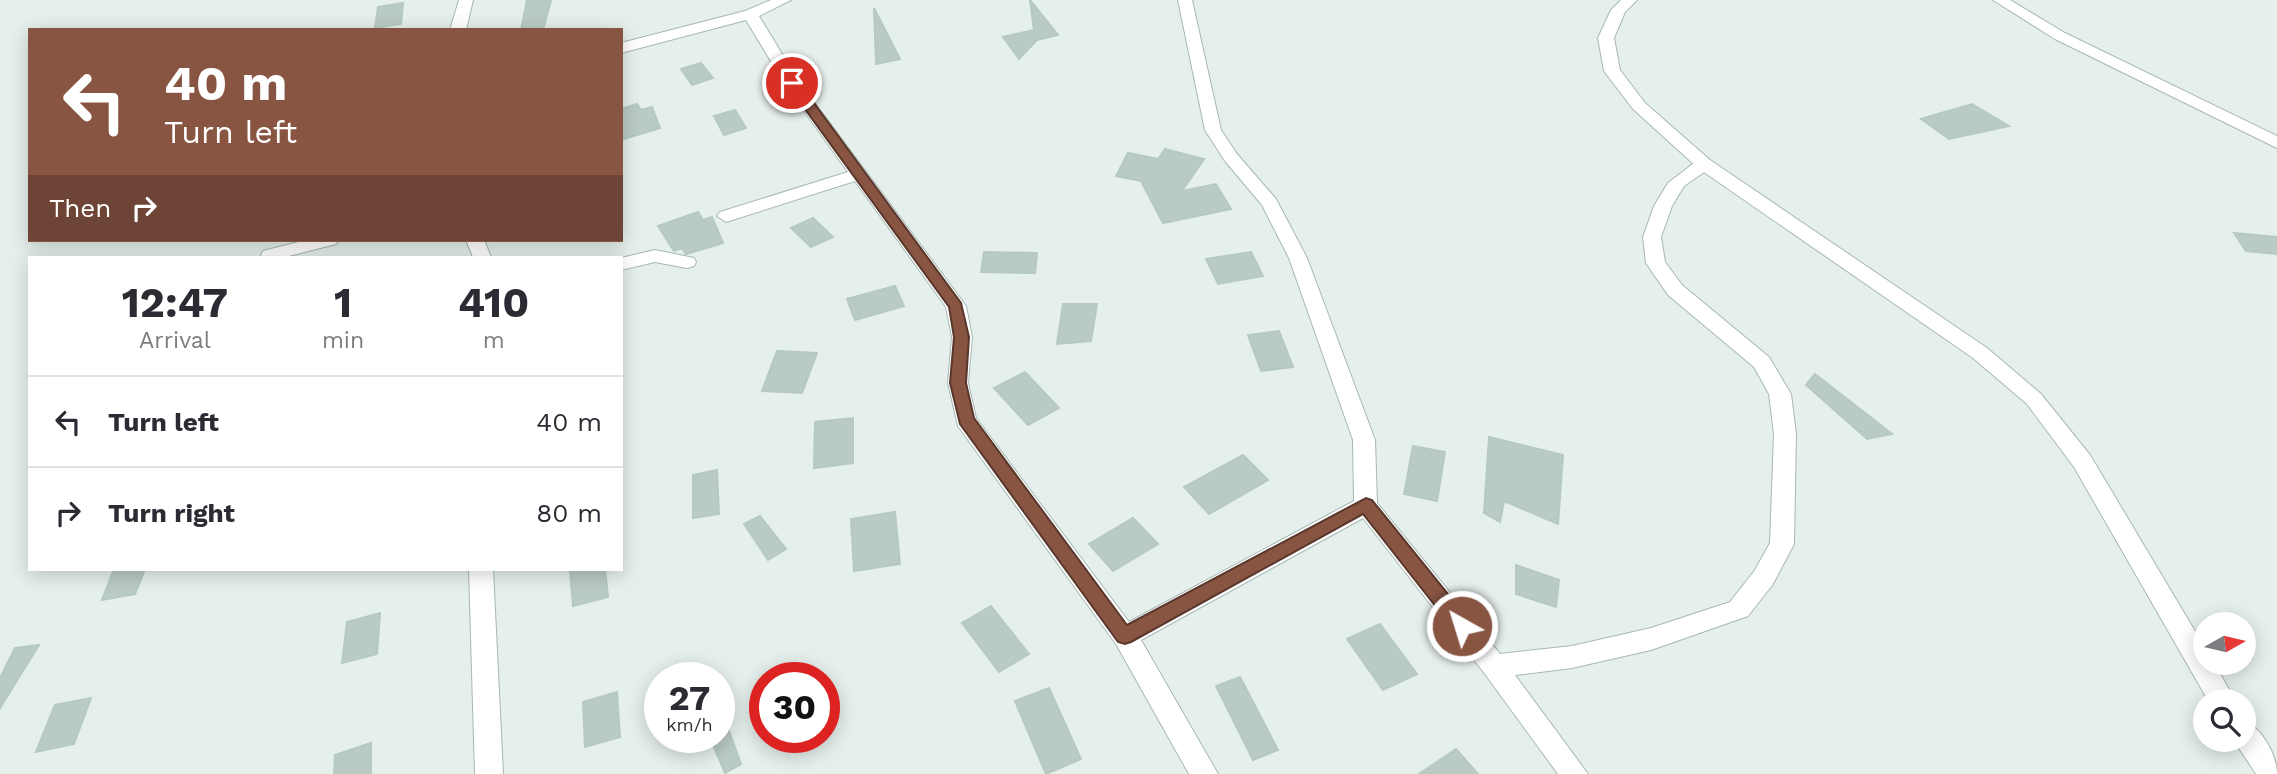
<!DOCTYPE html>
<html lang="en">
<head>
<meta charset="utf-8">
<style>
  body { margin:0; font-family:"Work Sans",sans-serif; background:#f7f7f7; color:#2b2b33; height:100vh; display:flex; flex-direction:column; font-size:26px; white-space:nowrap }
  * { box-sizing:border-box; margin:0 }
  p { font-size:23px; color:#7c7c81 }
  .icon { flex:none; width:38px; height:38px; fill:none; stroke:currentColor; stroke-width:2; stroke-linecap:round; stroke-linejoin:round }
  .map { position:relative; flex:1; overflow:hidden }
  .side { position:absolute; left:28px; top:256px; width:595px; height:315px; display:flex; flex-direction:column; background:#fff; border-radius:0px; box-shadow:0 4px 18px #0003 }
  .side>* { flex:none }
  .guide { position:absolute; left:28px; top:28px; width:595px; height:214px; border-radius:0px; box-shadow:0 4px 18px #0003; background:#895543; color:#fff; overflow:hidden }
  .needle { width:46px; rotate:82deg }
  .controls { position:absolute; left:2193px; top:612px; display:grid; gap:14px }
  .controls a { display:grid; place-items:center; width:63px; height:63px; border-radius:50%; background:#fff; box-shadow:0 4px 18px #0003; font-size:35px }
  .speed { position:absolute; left:644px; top:662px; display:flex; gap:14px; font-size:35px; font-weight:700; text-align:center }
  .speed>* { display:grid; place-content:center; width:91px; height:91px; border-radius:50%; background:#fff; box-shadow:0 4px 18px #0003; line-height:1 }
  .speed small { font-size:18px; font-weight:400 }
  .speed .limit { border:10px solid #d22; background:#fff; color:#111 }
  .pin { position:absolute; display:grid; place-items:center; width:60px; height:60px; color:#fff; margin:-30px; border:4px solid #fff; border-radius:50%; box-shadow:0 2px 7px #0007 }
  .me { position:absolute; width:77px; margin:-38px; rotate:321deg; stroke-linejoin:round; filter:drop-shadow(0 0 5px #0008) }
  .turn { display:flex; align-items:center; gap:24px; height:147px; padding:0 21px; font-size:32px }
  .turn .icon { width:91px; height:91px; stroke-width:2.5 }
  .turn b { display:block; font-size:49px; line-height:60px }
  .then { display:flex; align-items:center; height:66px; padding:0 21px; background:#0003; gap:14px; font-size:26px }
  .eta { display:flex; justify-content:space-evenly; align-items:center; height:119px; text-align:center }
  .eta b { font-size:42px; font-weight:700; line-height:49px }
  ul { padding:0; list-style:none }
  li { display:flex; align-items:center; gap:21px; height:91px; padding:0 21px; border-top:2px solid #e1e1e2 }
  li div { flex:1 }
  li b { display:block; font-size:26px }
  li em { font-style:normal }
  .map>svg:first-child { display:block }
</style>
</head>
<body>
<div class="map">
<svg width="2277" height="774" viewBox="0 0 2277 774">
  <rect width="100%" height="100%" fill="#e5efeb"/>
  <path fill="#bacac4" stroke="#b6c9c3" stroke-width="2" d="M527,0h24l-8,30h-22z
    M1030,0l28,35 -21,5 -18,19 -16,-22 31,-7z
    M403,3l-2,21 -26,4 3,-21z
    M874,8l26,51 -24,5z
    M701,63l12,15 -21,7 -11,-16z
    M637,104l4,6 11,-3 8,21 -39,12v-31z
    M1972,104l37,22 -60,13 -28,-20z
    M735,110l11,18 -22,7 -10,-19z
    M1165,149l39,10 -22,32 34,-7 15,25 -68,14 -22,-42 -25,-5 12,-23 30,6z
    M698,212l5,8 9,-3 11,26 -37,11 -4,-6 -8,3 -16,-25z
    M813,218l20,19 -22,10 -20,-19z
    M2234,233l43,4v17l-31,-3z
    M984,252l53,1 -2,20 -54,-1z
    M1251,252l12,24 -45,8 -12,-25z
    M895,286l9,20 -49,14 -8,-21z
    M1063,304h34l-6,37 -34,3z
    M1279,331l14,36 -32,4 -13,-36z
    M777,351l40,2 -15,40 -40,-2z
    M1025,372l34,36 -31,17 -34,-37z
    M1815,374l77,60 -25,5 -61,-54z
    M853,418v45l-39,5 1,-46z
    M1489,437l74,18 -5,69 -54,-23 -4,21 -16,-9z
    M1413,446l32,6 -8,49 -33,-7z
    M1243,455l25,25 -59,34 -25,-27z
    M717,470l2,44 -26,4v-43z
    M895,512l5,52 -46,7 -3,-52z
    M760,516l26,33 -18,11 -24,-36z
    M1133,518l25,26 -45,27 -24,-27z
    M1516,565l43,15 -3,27 -40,-13z
    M114,569h31l-10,25 -33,6z
    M570,569h35l3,28 -35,9z
    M991,606l38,48 -30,18 -37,-49z
    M380,613l-3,41 -35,9 5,-41z
    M1380,624l37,50 -34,16 -36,-51z
    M39,645l-39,63v-30l15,-30z
    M1240,677l38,73 -25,10 -37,-74z
    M1049,688l32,71 -35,15 -31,-73z
    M617,692l3,45 -35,10 -2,-45z
    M91,698l-17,46 -38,8 19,-47z
    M729,731l12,33 -16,9 -14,-33z
    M371,743v31h-37l1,-19z
    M1456,749l22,25h-59z"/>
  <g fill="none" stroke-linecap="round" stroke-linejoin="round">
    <defs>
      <path id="minor" d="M459,0h14l-7,30h-16z
        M771,0h20l-32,16 40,66 167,224 6,31 -4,46 8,35 153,204 225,-121 -1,-61 -64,-182 -27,-53 -37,-44 -20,-31 -27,-130h14l29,130 16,24 39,45 31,59 68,182 2,63 123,151 72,-8 79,-18 79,-26 25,-32 15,-27 4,-109 -5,-40 -15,-27 -86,-72 -22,-32 -3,-26 11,-31 14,-23 30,-23h12l3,4 -3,4 -26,18 -12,20 -11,31 4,25 17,23 87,72 22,37 5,40 -2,110 -21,40 -25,32 -97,34 -79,18 -57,7 73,99h-30l-73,-100 -122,-156 -222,122 77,134h-29l-73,-130 -158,-218 -10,-43 4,-46 -6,-30 -91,-126 -129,41 -9,-6 3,-4 128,-40 -64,-89 -38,-63 -125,33v-10l124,-32z
        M1993,0h17l55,33 212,103v12l-222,-109z
        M306,240h32l-2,4 -51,13h-23l-1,-2 2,-4z
        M466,240h18l7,17h-18z
        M655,250l39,8 2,4 -2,4 -7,2 -32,-6 -34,8v-12z
        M469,569h24l10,205h-28z"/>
      <path id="tertiary" d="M1621,0h16l-12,12 -11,26 6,32 25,33 65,57 277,188 54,46 49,61 115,193v15h9l22,39h-27l-135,-235 -47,-63 -54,-46 -275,-190 -65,-59 -29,-38 -6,-33 13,-28z
        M2244,721c18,7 33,34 33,53h-21l-21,-32 9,-2z"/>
    </defs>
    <use href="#minor" stroke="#a7b8b3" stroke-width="2"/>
    <use href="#tertiary" stroke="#a7b8b3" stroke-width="2"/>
    <use href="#minor" fill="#fff" fill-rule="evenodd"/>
    <use href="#tertiary" fill="#fff" fill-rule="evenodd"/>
  </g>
  <path fill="#895543" stroke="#59372c" stroke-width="2" d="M792,79l5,1 164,223 8,34 -3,46 8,35 153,207 239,-127 6,2 97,120 3,6 -3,5 -7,3 -7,-3 -92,-117 -232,128 -6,2 -7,-2 -158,-218 -10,-41 4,-46 -5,-30 -163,-224z"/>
</svg>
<div class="controls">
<a><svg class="needle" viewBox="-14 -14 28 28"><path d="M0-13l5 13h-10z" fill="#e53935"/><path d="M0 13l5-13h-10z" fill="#7c7c81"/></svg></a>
<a><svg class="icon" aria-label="search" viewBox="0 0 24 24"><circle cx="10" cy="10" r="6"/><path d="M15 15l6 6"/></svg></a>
</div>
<div class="speed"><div>27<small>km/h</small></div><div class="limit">30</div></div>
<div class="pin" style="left:792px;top:83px;background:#d93025"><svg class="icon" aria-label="arrive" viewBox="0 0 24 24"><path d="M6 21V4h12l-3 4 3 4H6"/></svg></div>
<svg class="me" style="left:1462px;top:626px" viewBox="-20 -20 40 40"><circle r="17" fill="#895543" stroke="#fff" stroke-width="3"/><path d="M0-11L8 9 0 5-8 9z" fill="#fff"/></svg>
<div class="guide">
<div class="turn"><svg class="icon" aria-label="left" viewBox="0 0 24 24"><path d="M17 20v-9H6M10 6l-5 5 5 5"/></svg><div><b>40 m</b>Turn left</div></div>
<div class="then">Then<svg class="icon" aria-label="right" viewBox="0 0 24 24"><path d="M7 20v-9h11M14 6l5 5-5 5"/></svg></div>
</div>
<section class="side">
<div class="eta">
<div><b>12:47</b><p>Arrival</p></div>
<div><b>1</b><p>min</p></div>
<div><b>410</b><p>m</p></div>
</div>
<ul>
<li><svg class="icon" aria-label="left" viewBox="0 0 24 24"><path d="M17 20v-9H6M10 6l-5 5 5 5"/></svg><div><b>Turn left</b></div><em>40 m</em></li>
<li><svg class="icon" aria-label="right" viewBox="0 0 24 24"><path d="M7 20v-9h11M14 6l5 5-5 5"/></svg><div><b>Turn right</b></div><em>80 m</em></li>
</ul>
</section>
</div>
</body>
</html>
